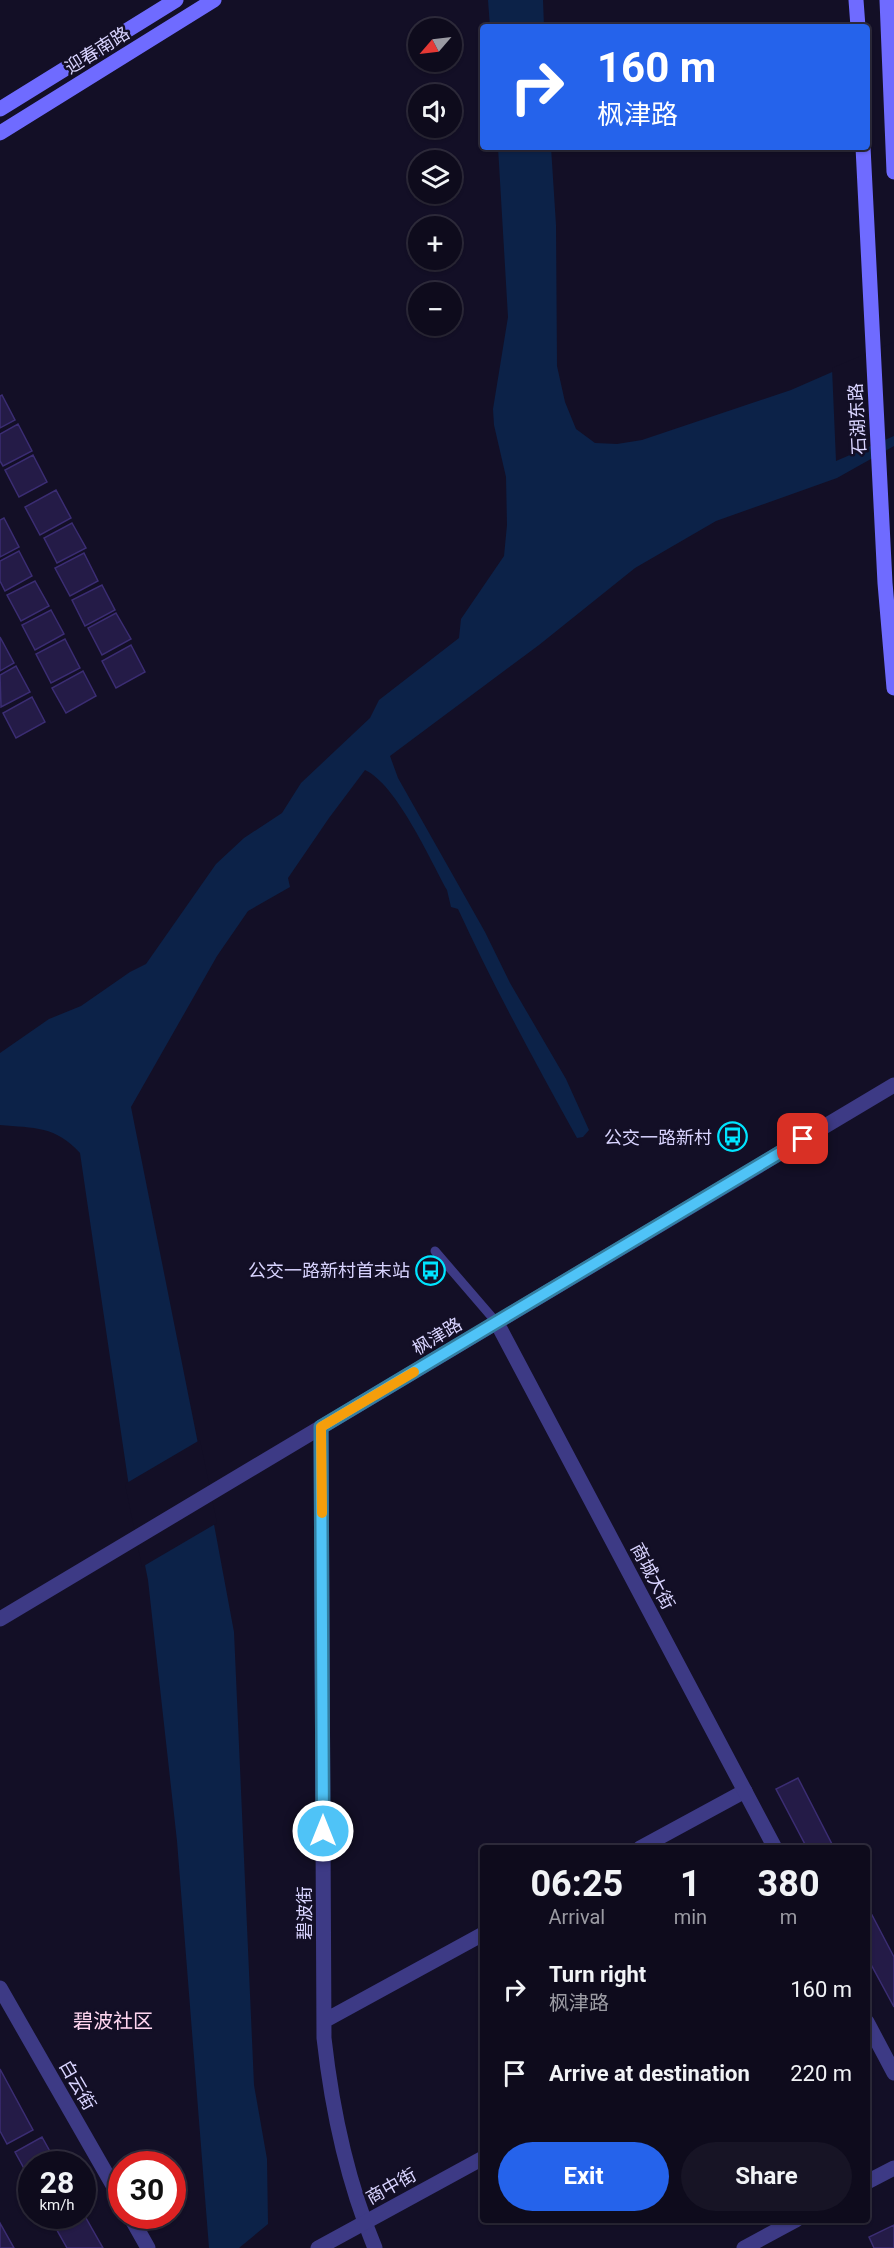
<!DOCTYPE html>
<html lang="en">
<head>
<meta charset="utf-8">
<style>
  body { margin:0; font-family:Roboto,"Noto Sans SC",sans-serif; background:#171425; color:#f1f3f6; height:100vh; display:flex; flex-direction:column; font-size:22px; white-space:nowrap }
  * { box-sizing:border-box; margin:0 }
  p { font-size:20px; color:#9b9ba3 }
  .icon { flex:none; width:33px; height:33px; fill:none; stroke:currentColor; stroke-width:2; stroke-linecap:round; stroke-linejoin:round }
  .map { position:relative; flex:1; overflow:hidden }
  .panel { position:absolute; left:480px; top:1845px; width:390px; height:378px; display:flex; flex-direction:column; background:#0e0b1c; border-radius:6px; box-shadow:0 2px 4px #0004,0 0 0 2px #2e2b3b }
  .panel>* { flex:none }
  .guide { position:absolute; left:480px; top:24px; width:390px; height:126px; border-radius:6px; box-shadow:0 2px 4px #0004,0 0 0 2px #2e2b3b; background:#2563eb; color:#fff; overflow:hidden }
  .needle { width:39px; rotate:242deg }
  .controls { position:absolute; left:408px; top:18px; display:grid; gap:12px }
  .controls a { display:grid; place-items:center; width:54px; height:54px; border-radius:50%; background:#0e0b1c; box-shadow:0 2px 4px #0004,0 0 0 2px #2e2b3b; font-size:30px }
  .speed { position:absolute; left:18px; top:2151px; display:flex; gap:12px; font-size:30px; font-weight:700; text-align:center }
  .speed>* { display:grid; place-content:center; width:78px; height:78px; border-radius:50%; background:#0e0b1c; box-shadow:0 2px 4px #0004,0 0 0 2px #2e2b3b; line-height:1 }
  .speed small { font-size:15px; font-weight:400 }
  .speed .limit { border:9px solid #d22; background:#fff; color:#111 }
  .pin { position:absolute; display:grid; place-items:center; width:51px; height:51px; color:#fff; margin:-26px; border-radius:12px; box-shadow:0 3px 9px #0006 }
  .me { position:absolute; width:66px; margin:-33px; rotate:0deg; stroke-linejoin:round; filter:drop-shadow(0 0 4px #0008) }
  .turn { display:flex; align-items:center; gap:21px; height:126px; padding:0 18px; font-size:27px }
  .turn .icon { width:78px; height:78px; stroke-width:2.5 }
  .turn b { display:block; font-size:42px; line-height:51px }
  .eta { display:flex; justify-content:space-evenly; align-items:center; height:102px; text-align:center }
  .eta b { font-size:36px; font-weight:700; line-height:42px }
  .action { display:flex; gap:12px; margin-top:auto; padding:12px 18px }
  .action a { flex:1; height:69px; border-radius:36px; background:#2563eb; color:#fff; font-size:24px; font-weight:700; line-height:69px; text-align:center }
  .action a+a { background:#171425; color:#f1f3f6 }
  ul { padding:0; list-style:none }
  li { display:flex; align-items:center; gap:18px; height:84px; padding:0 18px }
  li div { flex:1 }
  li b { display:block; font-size:22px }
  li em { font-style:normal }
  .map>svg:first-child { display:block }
</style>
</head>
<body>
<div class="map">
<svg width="894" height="2248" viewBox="0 0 894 2248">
  <rect width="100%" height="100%" fill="#130f26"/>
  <path fill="#0c2248" d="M488,0h55l1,27h-54z
    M498,147h53l5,78 1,141 8,36 11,27 19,14 22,1 25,-4 149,-50 103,-45v101l-57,32 -121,43 -81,47 -96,77 -149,111 8,22 87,154 25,51 56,96 23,51 -6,7 -6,1c-42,-76 -83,-151 -119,-229l-7,-2 -4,-17c-17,-31 -51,-106 -82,-120l-36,48 -41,60 2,9 -42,24 -31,45 -86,151 82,412 21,113 20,453 13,74 1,65 -29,24h-30l-32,-407 -29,-261 -20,-100 -48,-327c-24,-27 -46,-25 -80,-28v-72l49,-34 32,-13 49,-34 16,-8 70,-100 28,-26 38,-25 19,-30 69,-65 9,-18 80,-62 2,-19 43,-63 3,-31 -1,-48 -12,-52 -1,-16 15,-92z"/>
  <path fill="#130f26" d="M894,342v94l-58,25 -4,-93z
    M200,1440l17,83 -75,44 -17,-83z"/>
  <path fill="#241b47" stroke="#3b2d73" stroke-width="1.5" d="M2,395l13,25 -15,8v-32z
    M18,424l14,27 -29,15 -3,-5v-27z
    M33,455l14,27 -28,15 -14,-27z
    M56,490l15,28 -31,17 -15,-28z
    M4,518l15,29 -19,10v-37z
    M72,523l14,25 -29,15 -13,-25z
    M19,551l13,25 -27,15 -5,-10v-20z
    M84,553l14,28 -28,15 -15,-28z
    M35,581l14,25 -28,15 -14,-26z
    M102,585l13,25 -30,16 -13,-26z
    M51,610l13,24 -29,16 -13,-25z
    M116,613l15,26 -29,16 -14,-27z
    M0,637l14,26 -14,8z
    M65,639l15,29 -29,15 -15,-29z
    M131,645l14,27 -29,16 -14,-27z
    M16,666l14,26 -29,15 -1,-32z
    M83,671l13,25 -30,17 -14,-25z
    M32,697l13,25 -29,16 -13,-25z
    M798,1778l36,70h-27l-31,-59z
    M872,1915l22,42v50l-27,-50v-40z
    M0,2069l33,61 -26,14 -7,-13z
    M42,2137l15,27h-25v19l-17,-31z
    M82,2211l21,37h-36l-18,-32h33z
    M0,2223l14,25h-14z
    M894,2225v23h-20l-5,-11z
    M894,2225v23h-20l-5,-11z"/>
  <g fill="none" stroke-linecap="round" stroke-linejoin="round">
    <path stroke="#3d3a85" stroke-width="9" d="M435,1251l62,72"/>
    <path stroke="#3d3a85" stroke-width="15" d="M321,1427l3,611c8,72 23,143 51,210
      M640,1848l105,-57
      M324,2021l159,-87
      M867,2182l27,-14
      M744,2248l52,-28"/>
    <path stroke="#3d3a85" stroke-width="15" d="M497,1323l278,525
      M0,1619l894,-534
      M0,1988l122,213
      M867,2022l27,51
      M130,2216l18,32
      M318,2248l165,-90"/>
    <path stroke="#6f6bff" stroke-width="15" d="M856,0l2,27
      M887,0l7,172
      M0,109l176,-109
      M0,133l214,-133
      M863,147l22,436 9,105"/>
  </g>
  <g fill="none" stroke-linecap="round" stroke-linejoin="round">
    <defs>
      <path id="route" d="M323,1831l-2,-404 482,-288"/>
    </defs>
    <use href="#route" stroke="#337fa1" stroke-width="15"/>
    <use href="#route" stroke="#4fc3f7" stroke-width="10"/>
    <path stroke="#f59e0b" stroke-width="10" d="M322,1513l-1,-86 93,-55"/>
  </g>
  <defs>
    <symbol id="bus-ring" viewBox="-11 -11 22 22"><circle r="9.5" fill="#130f26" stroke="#00e5ff" stroke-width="1.5"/><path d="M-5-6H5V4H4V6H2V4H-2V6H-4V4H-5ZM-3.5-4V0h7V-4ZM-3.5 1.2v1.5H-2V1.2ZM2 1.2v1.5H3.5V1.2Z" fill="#00e5ff"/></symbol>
  </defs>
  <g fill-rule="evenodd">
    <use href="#bus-ring" x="716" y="1120" width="33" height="33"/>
    <use href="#bus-ring" x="414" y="1254" width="33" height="33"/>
  </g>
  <g text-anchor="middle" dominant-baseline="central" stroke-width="5" stroke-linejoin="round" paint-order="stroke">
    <g font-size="18" fill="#d9d4ff" stroke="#130f26">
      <text transform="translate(97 50) rotate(-32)">迎春南路</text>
      <text transform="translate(857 419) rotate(-93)">石湖东路</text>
      <text transform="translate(437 1336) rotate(-31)">枫津路</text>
      <text transform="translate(653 1576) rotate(62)">商城大街</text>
      <text transform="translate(304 1913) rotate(-90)">碧波街</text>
      <text transform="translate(78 2085) rotate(60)">白云街</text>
      <text transform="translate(391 2186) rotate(-29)">商中街</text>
    </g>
    <g font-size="18" fill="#d9d4ff" stroke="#130f26" text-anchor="end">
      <text x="712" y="1137">公交一路新村</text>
      <text x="410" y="1270">公交一路新村首末站</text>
    </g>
    <g font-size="20" fill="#ffd6f0" stroke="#130f26">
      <text x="113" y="2021">碧波社区</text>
    </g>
  </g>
</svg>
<div class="controls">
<a><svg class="needle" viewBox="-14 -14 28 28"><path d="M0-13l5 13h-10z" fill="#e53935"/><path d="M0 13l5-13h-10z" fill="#9b9ba3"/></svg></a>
<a><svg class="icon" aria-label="sound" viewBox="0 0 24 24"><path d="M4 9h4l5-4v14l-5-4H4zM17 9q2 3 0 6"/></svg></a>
<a><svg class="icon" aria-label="layers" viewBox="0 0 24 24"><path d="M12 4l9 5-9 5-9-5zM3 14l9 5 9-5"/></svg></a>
<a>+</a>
<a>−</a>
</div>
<div class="speed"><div>28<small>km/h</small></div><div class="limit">30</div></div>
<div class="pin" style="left:803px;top:1139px;background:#d93025"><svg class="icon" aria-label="arrive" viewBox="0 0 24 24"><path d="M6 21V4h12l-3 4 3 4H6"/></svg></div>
<svg class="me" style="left:323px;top:1831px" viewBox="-20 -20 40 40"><circle r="17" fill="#4fc3f7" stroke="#fff" stroke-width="3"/><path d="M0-11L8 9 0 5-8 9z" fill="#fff"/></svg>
<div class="guide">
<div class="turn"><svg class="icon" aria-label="right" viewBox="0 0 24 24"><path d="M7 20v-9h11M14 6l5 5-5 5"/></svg><div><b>160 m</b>枫津路</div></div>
</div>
<section class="panel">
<div class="eta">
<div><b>06:25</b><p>Arrival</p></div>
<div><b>1</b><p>min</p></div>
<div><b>380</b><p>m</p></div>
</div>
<ul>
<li><svg class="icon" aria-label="right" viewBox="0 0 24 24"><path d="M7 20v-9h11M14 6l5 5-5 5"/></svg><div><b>Turn right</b><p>枫津路</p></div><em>160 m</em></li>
<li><svg class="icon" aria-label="arrive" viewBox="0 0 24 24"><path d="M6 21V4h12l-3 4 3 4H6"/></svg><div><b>Arrive at destination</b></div><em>220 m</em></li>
</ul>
<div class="action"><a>Exit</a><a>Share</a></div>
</section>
</div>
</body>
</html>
